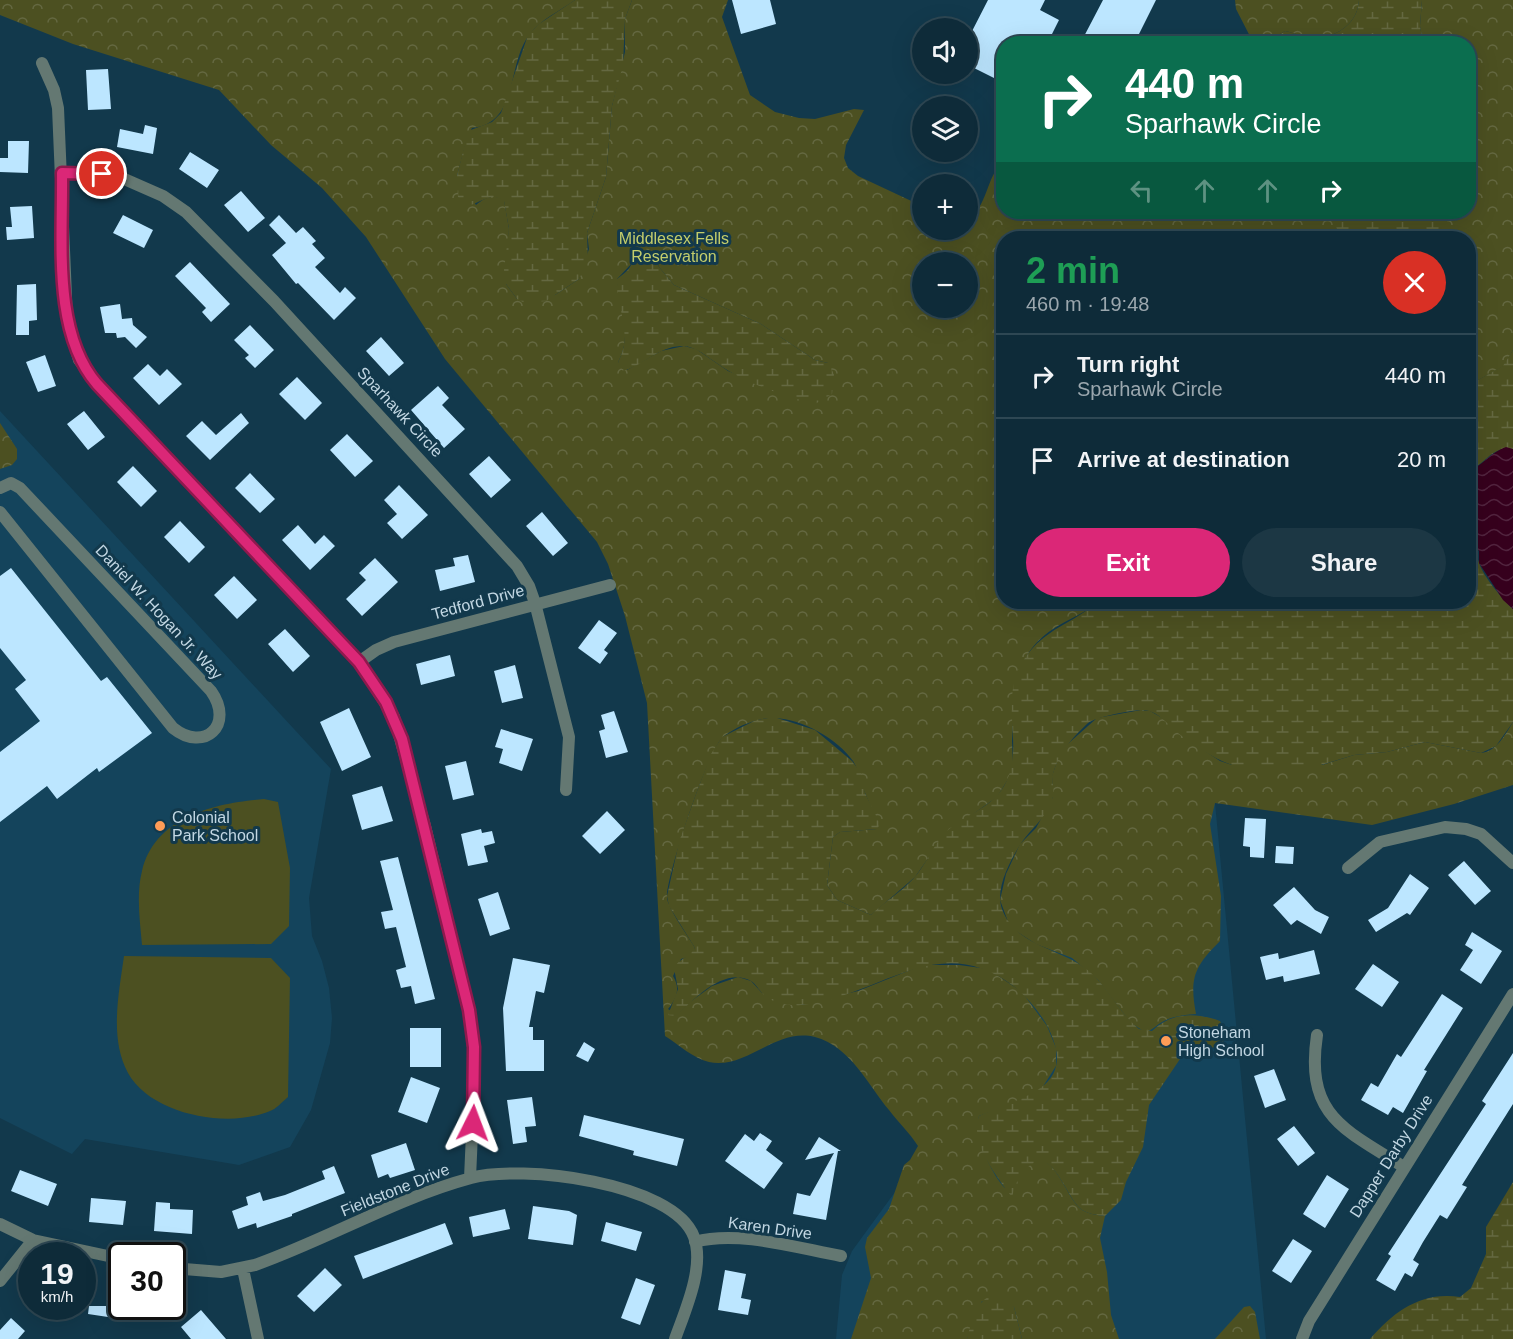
<!DOCTYPE html>
<html lang="en">
<head>
<meta charset="utf-8">
<style>
  body { margin:0; font-family:Arial,sans-serif; background:#1c3744; color:#f1f3f6; height:100vh; display:flex; flex-direction:column; font-size:22px; white-space:nowrap }
  * { box-sizing:border-box; margin:0 }
  p { font-size:20px; color:#9ba7ae }
  .icon { flex:none; width:33px; height:33px; fill:none; stroke:currentColor; stroke-width:2; stroke-linecap:round; stroke-linejoin:round }
  .map { position:relative; flex:1; overflow:hidden }
  .drawer { position:absolute; left:996px; top:231px; width:480px; height:378px; display:flex; flex-direction:column; background:#0e2b39; border-radius:24px; box-shadow:0 6px 24px #0002,0 0 0 2px #2e4753 }
  .drawer>* { flex:none }
  .banner { position:absolute; left:996px; top:36px; width:480px; height:183px; border-radius:24px; box-shadow:0 6px 24px #0002,0 0 0 2px #2e4753; background:#0b6e4f; color:#fff; overflow:hidden }
  .fabs { position:absolute; left:912px; top:18px; display:grid; gap:12px }
  .fabs a { display:grid; place-items:center; width:66px; height:66px; border-radius:50%; background:#0e2b39; box-shadow:0 6px 24px #0002,0 0 0 2px #2e4753; font-size:30px }
  .speed { position:absolute; left:18px; top:1242px; display:flex; gap:12px; font-size:30px; font-weight:700; text-align:center }
  .speed>* { display:grid; place-content:center; width:78px; height:78px; border-radius:50%; background:#0e2b39; box-shadow:0 6px 24px #0002,0 0 0 2px #2e4753; line-height:1 }
  .speed small { font-size:15px; font-weight:400 }
  .speed .limit { border:3px solid #111; border-radius:9px; background:#fff; color:#111 }
  .pin { position:absolute; display:grid; place-items:center; width:51px; height:51px; color:#fff; margin:-26px; border:3px solid #fff; border-radius:50%; box-shadow:0 2px 6px #0007 }
  .me { position:absolute; width:66px; margin:-33px; rotate:3deg; stroke-linejoin:round; filter:drop-shadow(0 0 4px #0008) }
  .turn { display:flex; align-items:center; gap:21px; height:126px; padding:0 30px; font-size:27px }
  .turn .icon { width:78px; height:78px; stroke-width:2.5 }
  .turn b { display:block; font-size:42px; line-height:51px }
  .lanes { display:flex; align-items:center; height:57px; padding:0 30px; background:#0003; justify-content:center; gap:30px; direction:ltr }
  .lanes .off { opacity:.35 }
  .round { display:grid; place-items:center; flex:none; width:63px; height:63px; border-radius:32px; background:#1c3744 }
  .overview { display:flex; align-items:center; justify-content:space-between; height:102px; padding:0 30px }
  h1 { font-size:36px; font-weight:700; line-height:45px; color:#1e9e55 }
  .button { display:flex; gap:12px; margin-top:auto; padding:12px 30px }
  .button a { flex:1; height:69px; border-radius:36px; background:#db2777; color:#fff; font-size:24px; font-weight:700; line-height:69px; text-align:center }
  .button a+a { background:#1c3744; color:#f1f3f6 }
  ul { padding:0; list-style:none }
  li { display:flex; align-items:center; gap:18px; height:84px; padding:0 30px; border-top:2px solid #2e4753 }
  li div { flex:1 }
  li b { display:block; font-size:22px }
  li em { font-style:normal }
  .map>svg:first-child { display:block }
</style>
</head>
<body>
<div class="map">
<svg width="1513" height="1339" viewBox="0 0 1513 1339">
  <defs>
    <pattern id="forest-crowns" width="20" height="18" patternUnits="userSpaceOnUse" patternTransform="scale(1.5)"><rect width="20" height="18" fill="#4c5021"/><path d="M2 6a3 3 0 1 1 6 0M12 15a3 3 0 1 1 6 0" fill="none" stroke="#646841"/></pattern>
    <pattern id="wetland-marsh" width="20" height="14" patternUnits="userSpaceOnUse" patternTransform="scale(1.5)"><rect width="20" height="14" fill="#4c5021"/><path d="M1 5h8M5 5V1M11 12h8M15 12V8" fill="none" stroke="#646841"/></pattern>
    <pattern id="water-waves" width="16" height="10" patternUnits="userSpaceOnUse" patternTransform="scale(1.5)"><rect width="16" height="10" fill="#36001d"/><path d="M0 5q4-4 8 0t8 0" fill="none" stroke="#51243e"/></pattern>
  </defs>
  <rect width="100%" height="100%" fill="#12394c"/>
  <path fill="#14445c" d="M0,411l331,358 -22,129 3,38 10,25 7,27 3,30 -2,25 -19,67 -21,37 -51,18 -154,-26 -13,15 -72,-36z
    M1215,803l51,536h-430l6,-64 10,-24 70,-96 142,-229z"/>
  <path fill="#4c5021" d="M264,799l14,3 12,66 -1,58 -18,18 -129,1c-2,-24 -6,-50 0,-74 13,-55 74,-68 122,-72z
    M124,956l147,2 19,20 -2,119c-6,5 -12,12 -18,14 -41,18 -119,4 -142,-38 -19,-35 -9,-80 -4,-117z"/>
  <path fill="url(#forest-crowns)" fill-rule="evenodd" d="M0,0h575c-15,11 -34,19 -45,34 -24,29 -10,89 -58,94l-5,10 -10,38 19,29c10,-8 17,-11 28,-5l5,29 -3,55 11,15 38,-4 24,-16 10,-30 -2,-16 19,-56 6,-71 13,-54v-33l7,-19h96l-6,17 28,78 25,17 24,6 16,1 39,-10 10,1 -18,35 -2,13 4,10 10,8 64,30v24h46v-12c19,-9 18,-41 35,-57l1,51h332v16l5,10h-337v364h93c-13,12 -29,17 -44,27 -42,28 -38,67 -41,112l1,23 -3,12 -13,21 -52,37 -30,43 -44,38 -34,-15 -10,-15 6,-48 7,-5 37,-3c-1,-14 -6,-21 -11,-34 -5,-11 -6,-23 -13,-34 -15,-22 -51,-42 -78,-43 -16,-1 -38,8 -51,18 -15,10 -58,141 -57,161 0,11 22,40 28,51l-4,8 -10,3 -8,17c8,13 3,23 -5,33l9,6 13,-13 22,-16 26,-9 13,4 11,12 39,12 57,-14 65,-26h36l29,4 34,23 25,34 9,22v18l-14,22 -11,8 -52,20c-5,20 12,58 26,72 9,-7 21,-24 32,-27 19,-5 30,39 45,49 7,4 15,5 23,6l-5,22 7,34 4,43 8,24h-97l-8,-32 -32,-6 -15,38h-116l20,-61 -6,-31 2,-9 22,-29 15,-44 6,-5 8,-14c-9,-14 -19,-23 -29,-36 -21,-25 -39,-64 -74,-73 -39,-10 -69,33 -106,25 -15,-3 -31,-18 -44,-26l-18,-333 -22,-87 -17,-52 -11,-22 -152,-183 -79,-122 -44,-49 -51,-43 -52,-55 -146,-46 -73,-29zM655,258l4,9 15,18 87,39 54,36 13,3 -53,27 -47,-19 -32,-22 -12,-3 -23,5 -34,19 -9,-8c15,-27 2,-54 -1,-83l16,-17zM922,262h46v46h-46z
    M1235,0h124c-1,22 -20,36 -41,38 -11,1 -23,-5 -33,-7l-10,6 -3,6 -18,1 -18,-35z
    M1422,0h91v350l-9,16 -35,19 -1,-147h-21v-26h21v-168l-45,-1 -3,-17z
    M0,423l17,26v10l-5,6 -12,4z
    M1141,710l9,1 14,8 27,23 29,19 12,4h90l32,-10 33,-3 38,-10 56,11c16,-2 24,-18 32,-31v63l-59,19 -82,21 -157,-22 -5,21 11,72 -1,45c-25,25 -31,36 -24,73 -12,1 -24,2 -34,8 -7,4 -9,8 -17,10l-14,-9 -33,-43 -26,-22 -36,-14 -26,-17 -10,-27 6,-26 14,-30 16,-16 17,-31 -1,-21 9,-26 36,-32z
    M1250,1306l5,6 5,27h-45l29,-32z"/>
  <path fill="url(#wetland-marsh)" d="M575,0h57l-7,19 -2,46 -11,41 -6,71 -19,56 1,28 -9,18 -33,22 -21,2 -8,-4 -11,-15 -2,-14 5,-41 -5,-28c-15,-10 -23,3 -38,5l-8,-9 -1,-21 11,-45 24,-9 9,-9 27,-78 11,-11z
    M1359,0h63l-2,26 3,17h-151l3,-6 10,-6c10,2 22,8 33,7 21,-2 40,-16 41,-38z
    M1336,212h111v26h-106l-5,-10z
    M643,248l6,1 10,18 15,18 87,39 54,36 13,3 6,11 -2,20 -17,10c-32,-8 -70,-21 -97,-40 -11,-7 -23,-19 -37,-18 -23,1 -37,19 -58,25l-5,-9c16,-29 -2,-53 -1,-83 10,-8 17,-12 15,-25z
    M1513,350v99c-20,-4 -28,15 -44,22v-86l34,-19z
    M1469,538c10,13 6,11 10,25 4,13 24,37 34,46v113l-17,24 -15,7 -56,-11 -38,10 -33,3 -33,10h-89c-18,-6 -39,-20 -54,-32 -10,-8 -19,-21 -33,-23 -11,-1 -50,7 -57,13 -16,15 -30,31 -35,51 -2,8 2,16 0,23 -5,20 -24,33 -33,48 -11,18 -25,44 -18,64 13,36 56,39 83,59 22,16 33,44 54,61l13,2c20,-19 43,-19 68,-10l5,12 -3,15 -23,-1 -11,4 -8,8 -31,46 -6,42 -17,35 -5,18 -16,16c-8,-1 -16,-2 -23,-6 -15,-10 -27,-58 -48,-47 -14,7 -18,20 -22,34 -15,-20 -43,-55 -33,-81 33,-17 94,-24 74,-77 -6,-19 -25,-42 -41,-54 -75,-56 -134,13 -211,20 -12,1 -30,-2 -38,-11 -4,-4 -8,-11 -12,-13 -26,-15 -58,18 -74,35l-9,-1 10,-26 -4,-21c5,-10 15,-10 21,-20l-26,-42 -2,-10 12,-54 17,-48 15,-40 11,-17 34,-17 18,-3 41,13 37,31 9,12 4,20 15,31 -3,5 -37,3 -7,5 -6,48 10,15 34,15c13,-13 29,-22 42,-36 12,-13 19,-31 31,-45 18,-19 46,-24 60,-48 23,-39 -8,-85 21,-128 20,-30 48,-34 72,-56h371z
    M1513,1182v157h-143c24,-28 52,-48 90,-42l11,-9 15,-34v-27z
    M988,1297l13,2 13,8 8,32h-55c4,-14 7,-34 21,-42z"/>
  <path fill="url(#water-waves)" d="M1506,447l7,2v160l-10,-9 -24,-37v-12l-10,-13v-67c16,-7 19,-17 37,-24z"/>
  <path fill="#bce6ff" d="M732,0h38l6,24 -35,10z
    M988,0h57l-5,10 19,10 -12,24h-43v39l-36,-18v-26z
    M1103,0h53l-22,44h-54z
    M108,69l3,40 -23,1 -2,-40z
    M145,125l12,3 -4,26 -36,-7 3,-18 23,5z
    M8,141h21l-1,32 -28,-1v-14h8z
    M190,152l29,18 -12,18 -28,-19z
    M241,191l24,27 -17,14 -24,-27z
    M32,206l2,32 -27,2 -1,-13h6l-2,-20z
    M123,215l30,15 -9,18 -31,-15z
    M279,215l17,18 7,-6 13,14 -4,3 13,14 -10,9 25,26 5,-6 11,11 -22,22 -36,-37 -2,1 -24,-29 14,-12 -17,-18z
    M190,262l40,42 -19,18 -9,-10 4,-4 -31,-32z
    M36,284l1,36 -8,1v14h-13l1,-50z
    M120,304l2,15 10,-1 1,7 14,12 -11,11 -11,-11 -8,1 -1,-5h-11l-5,-26z
    M250,325l24,25 -19,18 -10,-10 4,-3 -15,-15z
    M381,337l23,26 -15,13 -23,-25z
    M45,355l11,31 -18,6 -12,-30z
    M148,364l12,12 7,-7 15,15 -23,21 -26,-27z
    M297,377l25,26 -17,17 -26,-26z
    M438,386l11,12 -7,7 23,24 -21,19 -33,-38z
    M84,411l21,26 -17,13 -21,-26z
    M241,413l8,10 -39,37 -24,-24 16,-15 14,14z
    M347,434l26,27 -18,16 -25,-27z
    M489,456l22,24 -20,18 -22,-24z
    M133,466l24,25 -16,16 -24,-25z
    M250,473l25,26 -15,14 -25,-25z
    M399,485l29,30 -26,24 -15,-16 10,-9 -13,-14z
    M542,512l26,31 -15,13 -27,-30z
    M180,521l25,26 -16,16 -25,-26z
    M298,525l17,19 9,-9 11,11 -25,24 -28,-30z
    M468,555l7,27 -35,9 -5,-21 20,-4 -2,-8z
    M375,558l23,24 -36,34 -16,-17 20,-19 -7,-7z
    M11,568l90,113 6,-4 45,56 -53,39 -2,-4 -40,31 -10,-13 -47,36v-70l40,-31 -25,-32 11,-9 -26,-32v-72z
    M234,576l23,24 -20,19 -23,-24z
    M599,620l18,13 -13,17 4,3 -8,11 -22,-16z
    M285,629l25,27 -17,16 -25,-28z
    M450,655l5,21 -34,9 -5,-21z
    M515,665l8,33 -21,5 -8,-32z
    M349,708l22,49 -29,14 -22,-49z
    M614,711l14,41 -22,6 -7,-27 6,-2 -4,-14z
    M501,729l32,10 -11,32 -23,-8 4,-14 -8,-2z
    M466,761l8,34 -21,5 -8,-34z
    M382,786l11,35 -31,9 -10,-35z
    M607,811l18,19 -25,24 -18,-18z
    M1245,818l21,1 -2,39 -14,-1v-10l-7,-1z
    M481,829l1,4 10,-2 3,12 -11,3 4,16 -20,4 -7,-32z
    M1276,846l18,1 -1,17 -18,-1z
    M398,857l37,142 -20,5 -4,-18 -10,2 -5,-18 10,-3 -10,-40 -11,2 -4,-17 12,-2 -13,-49z
    M1464,861l27,30 -16,14 -27,-30z
    M1410,874l19,14 -19,27 -3,-2 -31,19 -8,-12 20,-12z
    M1294,887l21,23 14,7 -8,17 -24,-14 -6,5 -18,-20z
    M498,892l12,37 -20,7 -12,-37z
    M1472,932l30,19 -21,33 -21,-14 13,-20 -8,-5z
    M1314,950l6,24 -36,8 -1,-6 -17,4 -6,-23 18,-4 1,6z
    M513,958l37,7 -6,28 -8,-2 -7,36h4v13h11v31h-38l-3,-63z
    M1373,964l26,18 -17,25 -27,-18z
    M1442,994l21,14 -39,62 3,1 -24,42 -10,-6 -5,8 -27,-15 10,-17 7,4 19,-33 4,3z
    M410,1028h31v39h-31z
    M584,1042l11,7 -7,13 -12,-6z
    M1513,1053v51l-51,81 5,2 -20,32 -7,-4 -17,27 -10,18 6,4 -7,13 -7,-4 -10,18 -19,-11 15,-24 -3,-2 98,-150 -4,-3z
    M1274,1069l12,31 -21,8 -11,-32z
    M411,1077l29,11 -13,35 -29,-11z
    M532,1097l4,29 -11,1 2,15 -14,2 -6,-44z
    M584,1115l100,24 -7,27 -44,-11 1,-4 -55,-15z
    M1294,1126l21,27 -17,13 -21,-27z
    M760,1133l12,8 -6,9 17,13 -19,26 -39,-28 20,-27 9,7z
    M819,1137l22,14h-3l-12,69 -33,-6 4,-21 13,3 24,-43 -29,7z
    M406,1143l9,27 -25,8 -2,-4 -10,4 -7,-23z
    M334,1166l11,27 -53,21v2l-35,12 -1,-5 -18,6 -6,-18 16,-6 -2,-8 14,-5 3,9 22,-6 40,-16 -3,-8z
    M20,1170l37,14 -9,22 -37,-15z
    M1327,1175l22,14 -24,39 -22,-14z
    M91,1198l35,3 -3,24 -34,-3z
    M156,1202l14,1v6l23,1 -1,24 -38,-3z
    M533,1206l36,5 8,4 -4,30 -45,-6z
    M505,1209l5,20 -37,8 -4,-20z
    M606,1222l36,10 -6,19 -35,-10z
    M445,1223l8,21 -90,35 -9,-23z
    M1293,1239l19,12 -21,32 -19,-12z
    M325,1268l17,17 -28,27 -17,-16z
    M725,1270l21,4 -5,24 10,2 -3,15 -30,-5z
    M636,1278l19,7 -15,40 -19,-7z
    M89,1306h41l-2,14 -40,-6z
    M201,1310l25,29h-35l-10,-12z
    M11,1318l14,13 -7,8h-18v-9z"/>
  <g fill="none" stroke-linecap="round" stroke-linejoin="round">
    <path stroke="#647872" stroke-width="12" d="M42,63l12,27 4,18 9,212 12,40 18,24 262,278 35,55 31,109 44,184 6,56 -5,112
      M62,173h34l26,5 41,18 23,16 88,89 243,265 12,20 6,17 34,134 -3,53
      M0,488l11,-5 9,5 191,203c24,34 -7,62 -38,37l-173,-216
      M359,662l17,-12 18,-8 216,-57
      M1348,868l32,-26 65,-15 21,2 15,5 32,29
      M1317,1035c-12,81 27,94 87,132
      M0,1224l33,16 89,19
      M695,1242c43,-12 102,6 146,14
      M172,1268l49,4 34,-7c73,-26 142,-67 216,-87 49,-14 203,4 223,59 11,30 -9,74 -19,102
      M243,1269l15,70
      M0,1281l33,-41
      M1302,1339l7,-18 204,-327"/>
  </g>
  <g fill="none" stroke-linecap="round" stroke-linejoin="round">
    <defs>
      <path id="route" d="M102,174l-40,-1c1,67 -10,159 35,211l262,278 27,40 16,37 67,271 5,37 -1,76"/>
    </defs>
    <use href="#route" stroke="#8e194d" stroke-width="15"/>
    <use href="#route" stroke="#db2777" stroke-width="10"/>
  </g>
  <g fill="#fe9c57" stroke="#12394c" stroke-width="2">
    <circle cx="160" cy="826" r="6"/>
    <circle cx="1166" cy="1041" r="6"/>
  </g>
  <g text-anchor="middle" dominant-baseline="central" stroke-width="6" stroke-linejoin="round" paint-order="stroke">
    <g font-size="16" fill="#c3cd6b" stroke="#12394c">
      <text x="674" y="238">Middlesex Fells<tspan x="674" dy="18">Reservation</tspan></text>
    </g>
    <g font-size="16" fill="#c2d7e3" stroke="#12394c">
      <text transform="translate(400 412) rotate(47)">Sparhawk Circle</text>
      <text transform="translate(478 602) rotate(-15)">Tedford Drive</text>
      <text transform="translate(159 612) rotate(47)">Daniel W. Hogan Jr. Way</text>
      <text transform="translate(1391 1156) rotate(-58)">Dapper Darby Drive</text>
      <text transform="translate(395 1190) rotate(-22)">Fieldstone Drive</text>
      <text transform="translate(770 1228) rotate(8)">Karen Drive</text>
    </g>
    <g font-size="16" fill="#c2d7e3" stroke="#12394c" text-anchor="start">
      <text x="172" y="817">Colonial<tspan x="172" dy="18">Park School</tspan></text>
      <text x="1178" y="1032">Stoneham<tspan x="1178" dy="18">High School</tspan></text>
    </g>
  </g>
</svg>
<div class="fabs">
<a><svg class="icon" aria-label="sound" viewBox="0 0 24 24"><path d="M4 9h4l5-4v14l-5-4H4zM17 9q2 3 0 6"/></svg></a>
<a><svg class="icon" aria-label="layers" viewBox="0 0 24 24"><path d="M12 4l9 5-9 5-9-5zM3 14l9 5 9-5"/></svg></a>
<a>+</a>
<a>−</a>
</div>
<div class="speed"><div>19<small>km/h</small></div><div class="limit">30</div></div>
<div class="pin" style="left:102px;top:174px;background:#d93025"><svg class="icon" aria-label="arrive" viewBox="0 0 24 24"><path d="M6 21V4h12l-3 4 3 4H6"/></svg></div>
<svg class="me" style="left:473px;top:1123px" viewBox="-20 -20 40 40"><path d="M0-17L14 15 0 8-14 15z" fill="#db2777" stroke="#fff" stroke-width="4"/></svg>
<div class="banner">
<div class="turn"><svg class="icon" aria-label="right" viewBox="0 0 24 24"><path d="M7 20v-9h11M14 6l5 5-5 5"/></svg><div><b>440 m</b>Sparhawk Circle</div></div>
<div class="lanes"><svg class="icon off" aria-label="left" viewBox="0 0 24 24"><path d="M17 20v-9H6M10 6l-5 5 5 5"/></svg><svg class="icon off" aria-label="ahead" viewBox="0 0 24 24"><path d="M12 20V5M6 11l6-6 6 6"/></svg><svg class="icon off" aria-label="ahead" viewBox="0 0 24 24"><path d="M12 20V5M6 11l6-6 6 6"/></svg><svg class="icon" aria-label="right" viewBox="0 0 24 24"><path d="M7 20v-9h11M14 6l5 5-5 5"/></svg></div>
</div>
<section class="drawer">
<div class="overview"><div><h1>2 min</h1><p>460 m · 19:48</p></div><a class="round" style="background:#d93025;color:#fff"><svg class="icon" aria-label="close" viewBox="0 0 24 24"><path d="M6 6l12 12M18 6L6 18"/></svg></a></div>
<ul>
<li><svg class="icon" aria-label="right" viewBox="0 0 24 24"><path d="M7 20v-9h11M14 6l5 5-5 5"/></svg><div><b>Turn right</b><p>Sparhawk Circle</p></div><em>440 m</em></li>
<li><svg class="icon" aria-label="arrive" viewBox="0 0 24 24"><path d="M6 21V4h12l-3 4 3 4H6"/></svg><div><b>Arrive at destination</b></div><em>20 m</em></li>
</ul>
<div class="button"><a>Exit</a><a>Share</a></div>
</section>
</div>
</body>
</html>
